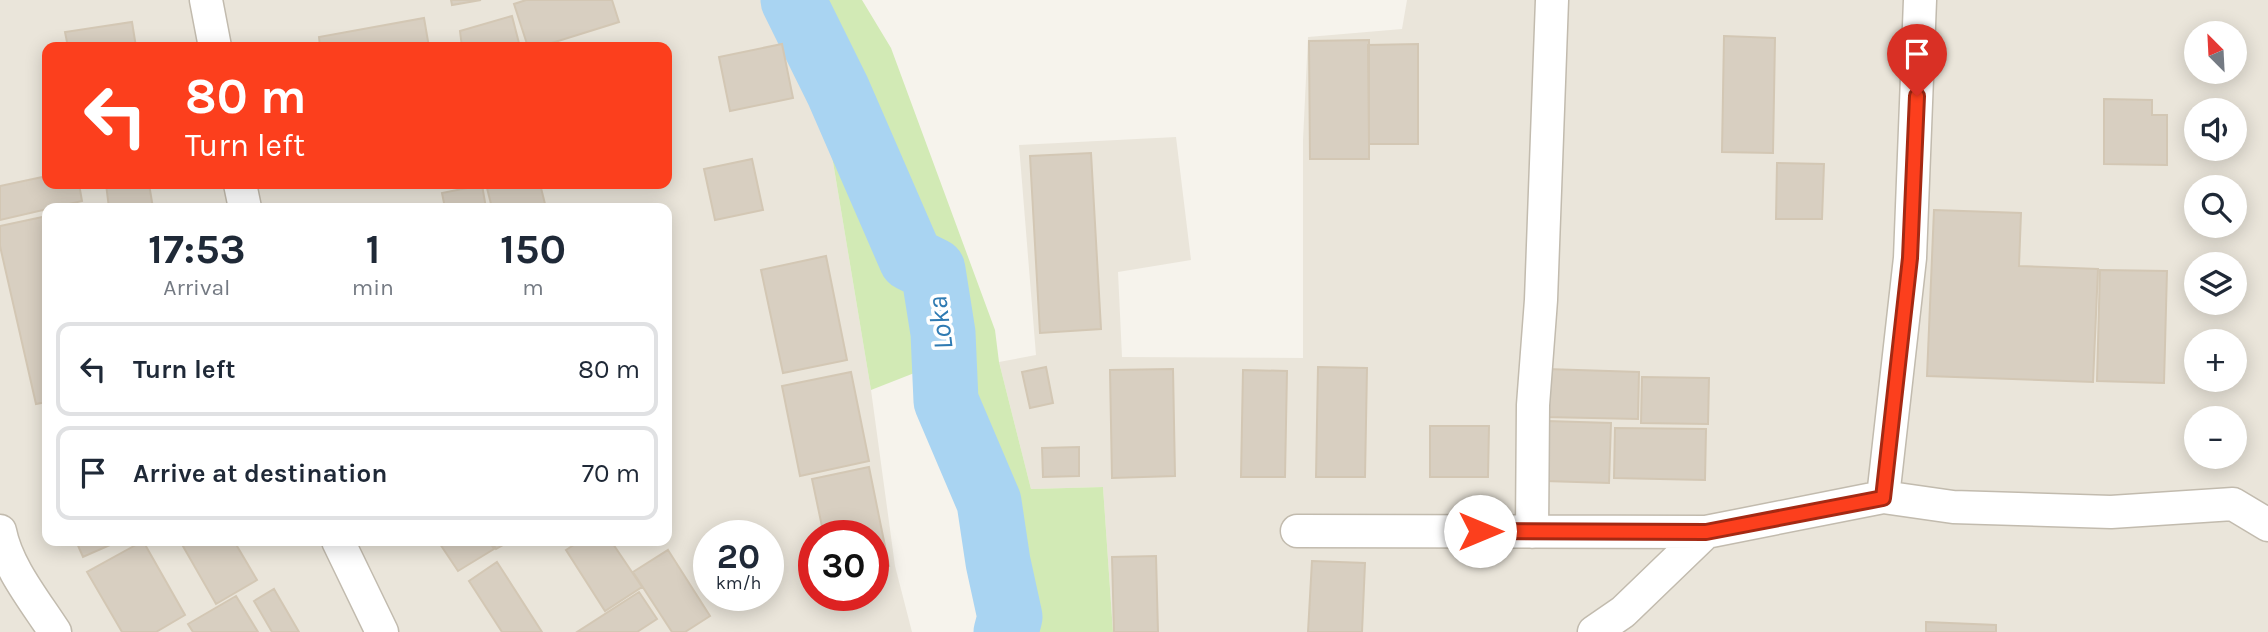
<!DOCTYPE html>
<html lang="en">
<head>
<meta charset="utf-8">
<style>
  body { margin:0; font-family:Karla,sans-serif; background:#f2f2f3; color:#1f2937; height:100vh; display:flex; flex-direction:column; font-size:26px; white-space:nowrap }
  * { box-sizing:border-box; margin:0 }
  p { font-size:23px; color:#747a83 }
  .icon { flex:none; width:38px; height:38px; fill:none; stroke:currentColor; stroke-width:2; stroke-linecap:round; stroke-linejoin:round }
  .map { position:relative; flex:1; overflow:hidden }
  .panel { position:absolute; left:42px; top:203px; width:630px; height:343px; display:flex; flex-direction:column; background:#fff; border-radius:14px; box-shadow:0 4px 18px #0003 }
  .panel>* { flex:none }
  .guide { position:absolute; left:42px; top:42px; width:630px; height:147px; border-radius:14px; box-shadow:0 4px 18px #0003; background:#fc3f1d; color:#fff; overflow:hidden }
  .needle { width:46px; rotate:336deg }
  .tools { position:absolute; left:2184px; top:21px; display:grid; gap:14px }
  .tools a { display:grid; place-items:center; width:63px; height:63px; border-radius:50%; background:#fff; box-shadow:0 4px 18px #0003; font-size:35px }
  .speed { position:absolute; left:693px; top:520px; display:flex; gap:14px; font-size:35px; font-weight:700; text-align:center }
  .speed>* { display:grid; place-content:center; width:91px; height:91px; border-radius:50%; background:#fff; box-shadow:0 4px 18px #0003; line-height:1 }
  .speed small { font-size:18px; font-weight:400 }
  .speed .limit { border:10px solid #d22; background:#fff; color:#111 }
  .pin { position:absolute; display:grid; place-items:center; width:60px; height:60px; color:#fff; margin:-72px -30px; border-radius:50% 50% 50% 0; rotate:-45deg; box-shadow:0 0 7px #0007 }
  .pin .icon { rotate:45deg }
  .me { position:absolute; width:77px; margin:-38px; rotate:90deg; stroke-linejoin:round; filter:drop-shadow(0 0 5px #0008) }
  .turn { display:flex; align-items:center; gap:24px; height:147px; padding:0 28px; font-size:32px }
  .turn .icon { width:91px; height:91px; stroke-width:2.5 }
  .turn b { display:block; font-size:49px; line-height:60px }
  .eta { display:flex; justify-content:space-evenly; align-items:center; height:119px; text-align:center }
  .eta b { font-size:42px; font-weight:700; line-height:49px }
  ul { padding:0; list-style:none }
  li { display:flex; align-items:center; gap:21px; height:94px; margin:0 14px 10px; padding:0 14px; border:4px solid #e0e1e3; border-radius:14px }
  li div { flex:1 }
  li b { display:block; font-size:26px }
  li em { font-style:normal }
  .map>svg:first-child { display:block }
</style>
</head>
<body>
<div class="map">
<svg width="2268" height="632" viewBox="0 0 2268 632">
  <rect width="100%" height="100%" fill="#f6f3ec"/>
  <path fill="#eae5da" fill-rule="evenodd" d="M0,0h788l14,27 31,135 38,228 24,176 17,66h-912zM47,47h620v137h-620zM47,208h620v333h-620zM709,536h59v59h-59zM814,536h59v59h-59z
    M1407,0h861v632h-1155l-10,-145 -72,2 -32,-127 37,-7 -17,-210 157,-8 15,123 -73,12 4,85 181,1v-218l5,-103 94,-8zM2196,33h39v39h-39zM2196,110h39v39h-39zM2196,187h39v39h-39zM2196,264h39v39h-39zM2196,341h39v39h-39zM2196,418h39v39h-39z"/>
  <path fill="#d2eab5" d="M788,0h74l29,48 104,282 4,32 32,127 72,-2 10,145h-132l2,-117 -61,-145 -51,20 -38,-228 -31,-134z"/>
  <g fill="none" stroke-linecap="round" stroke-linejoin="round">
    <path stroke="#a9d4f2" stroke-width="65" d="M793,0l45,91 73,168 22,11 10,63 3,68 43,101 9,60 12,55 -4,15"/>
  </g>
  <path fill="#d8cfc1" stroke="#d3c7b4" stroke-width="2" d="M451,0h30l-29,5z
    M526,0h86l7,22 -80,25h-11l-14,-43z
    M512,16l8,31h-58l-2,-16z
    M424,18l5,29h-113l4,-1 -1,-9z
    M132,22l4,25h-68l-3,-15z
    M1724,36l51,2 -2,115 -51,-1z
    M1369,40v119h-59l-1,-118z
    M782,44l11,54 -63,13 -11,-54z
    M1418,44v100h-49l-1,-99z
    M2104,99l48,1v15h15v50l-63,-1z
    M1091,153l10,176 -61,4 -10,-177z
    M752,159l11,51 -48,10 -11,-51z
    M1777,163l47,1 -2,55h-46z
    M47,176v8h32l3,17 -82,19v-34z
    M106,184h43l4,24h-44z
    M486,184h54l6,24h-54z
    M482,185l4,23h-41l-3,-15z
    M1934,210l87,3 -2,53 79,3 -5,113 -166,-6z
    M47,216v186l-11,2 -36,-158v-20z
    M826,256l21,104 -64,13 -22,-103z
    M2100,270l67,1 -3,112 -67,-2z
    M1046,367l7,36 -23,5 -8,-36z
    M1318,367l49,1 -2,109h-49z
    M1173,369l2,107 -63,2 -2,-108z
    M1546,369l93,3 -1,47 -93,-2z
    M1243,370l44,1 -2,106h-44z
    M851,372l18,89 -69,15 -18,-90z
    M1642,377l67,1 -1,46 -67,-1z
    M1547,421l64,2 -2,60 -64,-2z
    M1430,426h59l-1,51h-58z
    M1615,428l91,1 -1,51 -91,-2z
    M1079,447v29l-36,1 -1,-29z
    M869,467l20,99 -16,3v-33h-49l-12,-57z
    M76,541h43l-36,16z
    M143,541l42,74 -29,17h-34l-35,-60z
    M180,541h54l23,39 -41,24z
    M438,541h51l5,8 -36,22z
    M491,541h19l-14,8z
    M580,541h31l31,46 -37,24 -39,-61z
    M668,550l42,66 -25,16h-13l-39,-60z
    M1156,556l2,76h-44l-2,-75z
    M1312,561l53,2 -3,69h-54z
    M497,562l45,70h-40l-33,-51z
    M274,589l25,43h-27l-18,-31z
    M639,592l18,27 -20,13h-60z
    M236,596l22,36h-65l-5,-8z
    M1926,622l70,3v7h-70z"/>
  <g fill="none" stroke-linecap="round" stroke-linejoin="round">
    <defs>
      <path id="minor" d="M206,0l9,47
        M240,184l5,24
        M1883,497l27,-239 10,-258
        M0,531c7,36 35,70 55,101
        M1297,531l409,1 177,-35 70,10 158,5 122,-8 35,21
        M1532,532l1,-127 8,-105 11,-300
        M338,541l44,91
        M1594,632l29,-20 83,-80"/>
    </defs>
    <use href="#minor" stroke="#c2bbae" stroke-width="35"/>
    <use href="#minor" stroke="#fff" stroke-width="32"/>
  </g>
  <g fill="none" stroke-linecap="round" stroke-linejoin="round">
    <defs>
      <path id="route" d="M1480,531l226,1 177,-34 27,-240 7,-162"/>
    </defs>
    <use href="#route" stroke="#a42913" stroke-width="18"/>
    <use href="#route" stroke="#fc3f1d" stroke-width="12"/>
  </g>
  <g text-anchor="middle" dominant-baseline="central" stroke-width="7" stroke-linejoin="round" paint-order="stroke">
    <g font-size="28" font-style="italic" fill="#2e7ab2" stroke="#fff">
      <text transform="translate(940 323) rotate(-97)">Loka</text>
    </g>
  </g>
</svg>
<div class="tools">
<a><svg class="needle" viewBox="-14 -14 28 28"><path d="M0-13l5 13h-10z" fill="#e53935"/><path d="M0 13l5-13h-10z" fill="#747a83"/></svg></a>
<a><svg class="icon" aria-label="sound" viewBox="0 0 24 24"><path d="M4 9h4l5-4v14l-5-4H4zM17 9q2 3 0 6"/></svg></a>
<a><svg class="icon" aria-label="search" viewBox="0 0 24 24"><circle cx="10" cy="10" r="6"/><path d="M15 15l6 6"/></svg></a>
<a><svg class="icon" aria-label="layers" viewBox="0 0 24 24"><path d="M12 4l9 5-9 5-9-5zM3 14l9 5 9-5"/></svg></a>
<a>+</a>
<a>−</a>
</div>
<div class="speed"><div>20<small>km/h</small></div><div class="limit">30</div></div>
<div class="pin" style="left:1917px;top:96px;background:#d93025"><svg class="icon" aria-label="arrive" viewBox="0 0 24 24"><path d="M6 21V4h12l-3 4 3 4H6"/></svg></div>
<svg class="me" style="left:1480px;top:531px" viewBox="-20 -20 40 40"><circle r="19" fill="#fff"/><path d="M0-13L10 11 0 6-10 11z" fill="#fc3f1d"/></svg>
<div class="guide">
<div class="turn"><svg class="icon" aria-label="left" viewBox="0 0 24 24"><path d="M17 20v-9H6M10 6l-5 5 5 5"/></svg><div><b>80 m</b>Turn left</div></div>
</div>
<section class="panel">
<div class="eta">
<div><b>17:53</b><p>Arrival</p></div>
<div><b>1</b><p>min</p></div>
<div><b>150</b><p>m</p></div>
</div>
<ul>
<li><svg class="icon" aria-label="left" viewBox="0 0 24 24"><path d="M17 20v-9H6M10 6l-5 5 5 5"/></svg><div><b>Turn left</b></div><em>80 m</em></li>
<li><svg class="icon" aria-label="arrive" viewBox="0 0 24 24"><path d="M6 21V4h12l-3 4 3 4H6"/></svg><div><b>Arrive at destination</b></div><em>70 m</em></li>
</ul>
</section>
</div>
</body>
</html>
